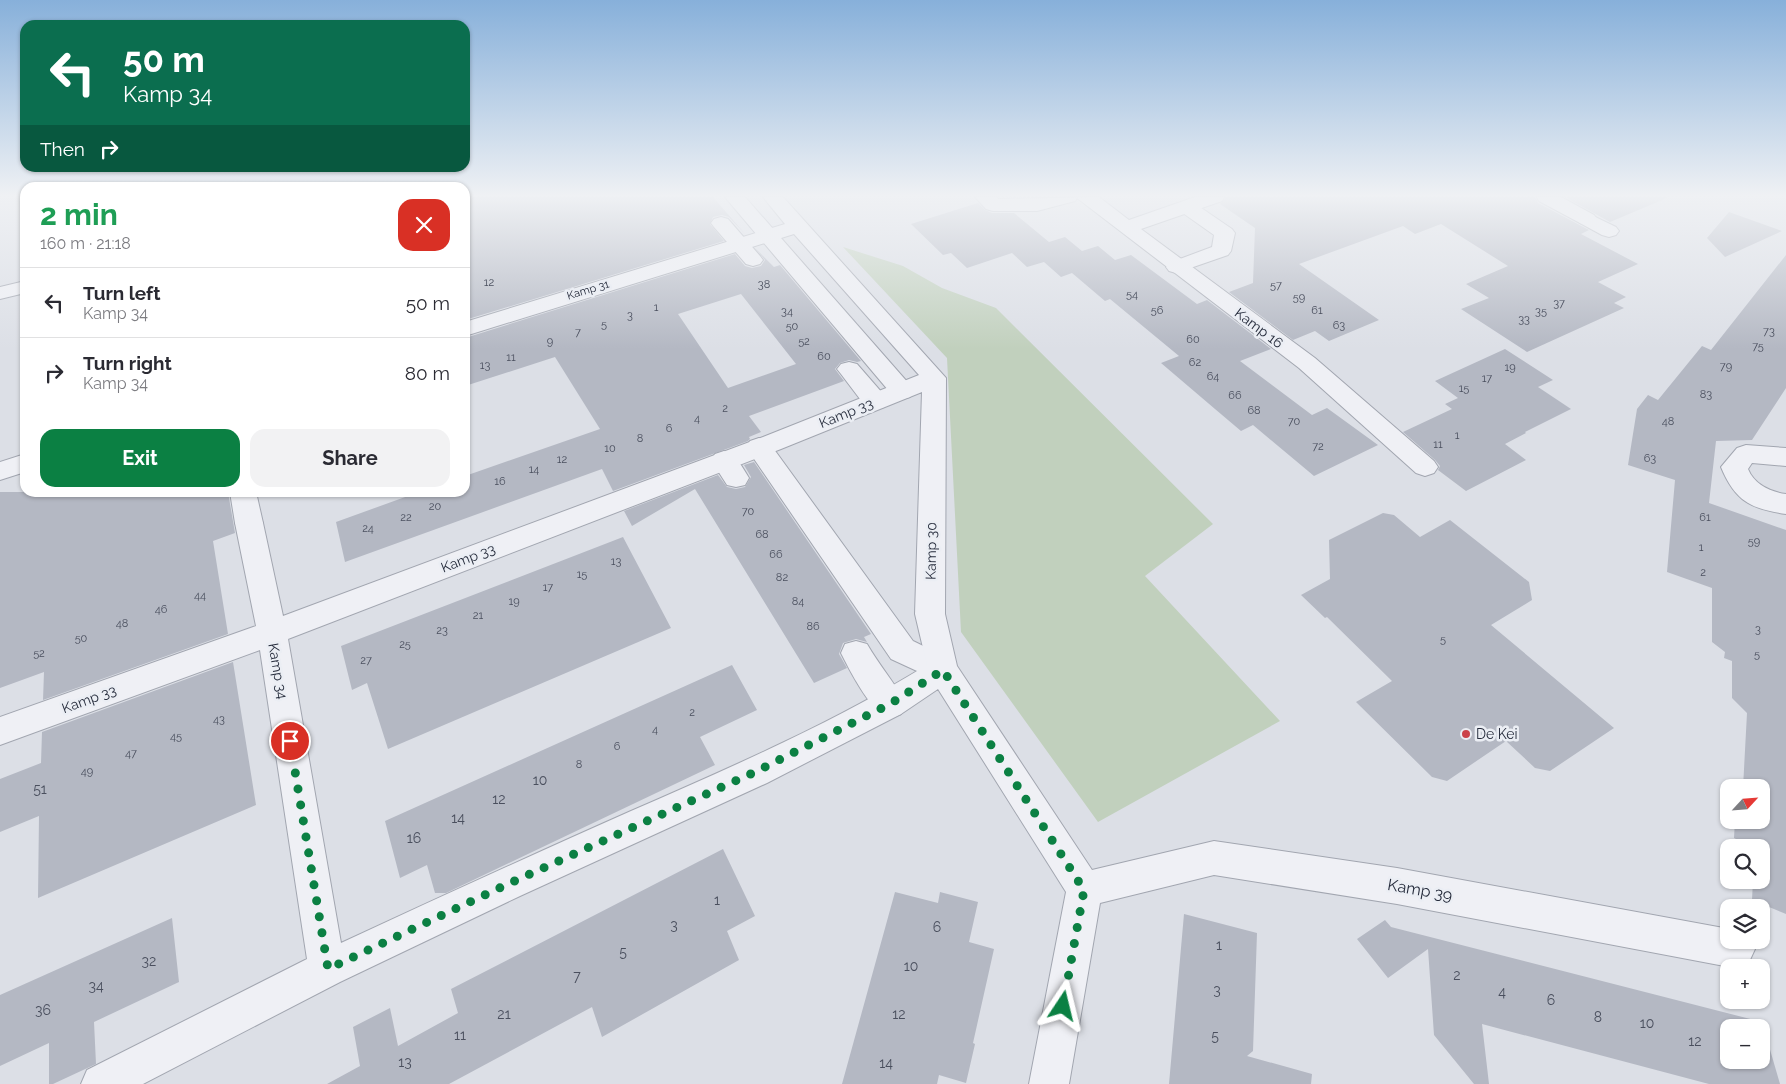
<!DOCTYPE html>
<html lang="en">
<head>
<meta charset="utf-8">
<style>
  body { margin:0; font-family:Raleway,sans-serif; background:#f2f2f3; color:#2b2b33; height:100vh; display:flex; flex-direction:column; font-size:19px; white-space:nowrap }
  * { box-sizing:border-box; margin:0 }
  p { font-size:16px; color:#7c7c81 }
  .icon { flex:none; width:28px; height:28px; fill:none; stroke:currentColor; stroke-width:2; stroke-linecap:round; stroke-linejoin:round }
  .map { position:relative; flex:1; overflow:hidden }
  .side { position:absolute; left:20px; top:182px; width:450px; height:315px; display:flex; flex-direction:column; background:#fff; border-radius:15px; box-shadow:0 1px 4px #0004 }
  .side>* { flex:none }
  .top-card { position:absolute; left:20px; top:20px; width:450px; height:152px; border-radius:15px; box-shadow:0 1px 4px #0004; background:#0b6e4f; color:#fff; overflow:hidden }
  .needle { width:32px; rotate:64deg }
  .buttons { position:absolute; left:1720px; top:779px; display:grid; gap:10px }
  .buttons a { display:grid; place-items:center; width:50px; height:50px; border-radius:10px; background:#fff; box-shadow:0 1px 4px #0004; font-size:25px }
  .pin { position:absolute; display:grid; place-items:center; width:42px; height:42px; color:#fff; margin:-21px; border:2px solid #fff; border-radius:50%; box-shadow:0 1px 5px #0007 }
  .me { position:absolute; width:55px; margin:-28px; rotate:10deg; stroke-linejoin:round; filter:drop-shadow(0 0 4px #0008) }
  .turn { display:flex; align-items:center; gap:18px; height:105px; padding:0 20px; font-size:22px }
  .turn .icon { width:65px; height:65px; stroke-width:2.5 }
  .turn b { display:block; font-size:35px; line-height:42px }
  .then { display:flex; align-items:center; height:48px; padding:0 20px; background:#0003; gap:10px; font-size:19px }
  .round { display:grid; place-items:center; flex:none; width:52px; height:52px; border-radius:15px; background:#f2f2f3 }
  .overview { display:flex; align-items:center; justify-content:space-between; height:85px; padding:0 20px }
  h1 { font-size:30px; font-weight:700; line-height:38px; color:#1e9e55 }
  .cta { display:flex; gap:10px; margin-top:auto; padding:10px 20px }
  .cta a { flex:1; height:58px; border-radius:15px; background:#0b8043; color:#fff; font-size:20px; font-weight:700; line-height:58px; text-align:center }
  .cta a+a { background:#f2f2f3; color:#2b2b33 }
  ul { padding:0; list-style:none }
  li { display:flex; align-items:center; gap:15px; height:70px; padding:0 20px; border-top:1px solid #e1e1e2 }
  li div { flex:1 }
  li b { display:block; font-size:19px }
  li em { font-style:normal }
  .map>svg:first-child { display:block }
</style>
</head>
<body>
<div class="map">
<svg width="1786" height="1084" viewBox="0 0 1786 1084">
  <rect width="100%" height="100%" fill="#dcdfe6"/>
  <path fill="#c1d0bd" d="M843,247l60,19 39,22 54,20 217,216 -68,52 135,145 -182,101 -137,-190 -14,-274z"/>
  <path fill="#b4b8c3" fill-rule="evenodd" d="M465,197h248l32,37 -16,-17 -7,-2 -9,2 -3,7 14,17 -259,79z
    M1226,197h309l3,6 51,27 -8,4 57,30 -40,18 28,15 -12,6 10,5 -97,44 -66,-43 28,-11 -23,-14 42,-18 -67,-42 -26,10 -12,-8 -104,38 80,56 -50,21 -14,-10 -22,9 -64,-48 24,-9 2,-55 -35,-24z
    M1565,197h102v1l-57,24z
    M978,203l7,7 7,3h22l35,29 16,-5 17,14 16,-5 17,14 16,-5 66,49 10,-4 64,49 -31,12 72,54 15,-7 51,37 -64,31 -61,-51 -12,6 -26,-22 -54,-46 18,-7 -69,-57 -5,2 -33,-28 -11,4 -17,-15 -17,5 -15,-14 -45,15 -16,-15 -8,2 -32,-31z
    M1729,212l53,19 -57,26 -18,-19z
    M755,248l19,19 6,-2 81,96 -4,1 -8,-2 -9,3 -5,6 9,12 -95,35 12,16 -12,5 1,2 -2,2 -135,50 -11,-22 -257,93 -9,-40 83,-30h46v-16l135,-47 -45,-72 -90,29v-48l270,-84 10,12 7,2 9,-2 4,-6zM741,294l55,70 -68,24 -50,-74z
    M1786,255v133l-34,52 -36,1 -7,62 77,27v384l-34,-14 1,-20h8v-32h-7l-20,-10 1,-18h26v-32h-18l4,-75 -15,-15v-37l-8,-3 1,-6 -13,-10v-54l-45,-16 8,-92 -47,-15 9,-56 11,-14 10,5 44,-54 9,4z
    M1505,349l48,31 -15,7 33,22 -46,23 1,1 -21,11 21,16 -60,31 -28,-21 2,-4 -5,-6 -32,-28 49,-23 -7,-5 13,-6 -23,-17z
    M754,462l117,172 -7,3 3,5 -11,-3 -13,4 -4,11 8,14 -33,15 -119,-194 -63,37 -8,-15 94,-36 9,12 9,2 9,-2 6,-10 -7,-12z
    M0,492h228l7,41 -22,8 15,93 -185,66 1,-28 -44,16z
    M1383,513l11,2 26,22 30,-17 79,62 3,18 -41,25 123,103 -64,43 -15,-3 -29,-27 -59,40 -15,-4 -76,-75 36,-21 -65,-64 -2,1 -24,-23 29,-16 -1,-39z
    M623,537l48,91 -283,121 -21,-66 -15,7 -11,-44z
    M233,662l23,143 -218,93 1,-82 -39,16v-53l41,-16 1,-31z
    M732,665l25,45 -57,27 15,28 -269,128h-11l-8,-28 -27,13 -15,-57z
    M723,849l32,67 -28,15 12,29 -137,77 -10,-30 -143,77h-122l33,-18 -7,-39 37,-19 8,38 60,-33 -7,-24z
    M895,892l43,11 2,-11 38,10 -9,40 25,7 -21,94 2,1 -9,39 -27,-8 -2,9h-95z
    M1184,914l73,19 -4,118 -6,5 65,18 -1,10h-142z
    M172,918l7,64 -85,40 2,42 -43,20h-4v-41l-49,23v-71z
    M1385,920l6,7 371,95 18,62h-71l-227,-60 7,60h-15l-40,-49 -6,-86 -40,29 -31,-39zM1729,1028h32v32h-32z"/>
  <g fill="none" stroke-linecap="round" stroke-linejoin="round">
    <defs>
      <path id="pedestrian" d="M725,197h20l165,188 4,6 -4,6 -8,2 -8,-2z
        M1187,201l7,2 38,26 3,4 -4,18 -3,4 -52,18 -7,-2 -3,-4 3,-4 43,-16 2,-12 -34,-24 -3,-4 3,-4z
        M1587,213l29,14 3,4 -3,4 -7,2 -7,-2 -22,-12 -3,-4 3,-4z
        M721,217l7,2 32,37 3,4 -3,4 -7,2 -7,-2 -32,-37 -3,-4 3,-4z
        M849,362l8,2 27,31 3,6 -3,6 -9,2 -9,-2 -25,-33 -4,-5 4,-5z
        M759,438l9,3 145,200 41,20 4,9 -4,9 -11,4 -52,-24 -141,-206 -4,-6 4,-6z
        M724,451c13,4 18,16 25,27l-4,7 -9,2 -9,-2 -16,-25 4,-6z
        M230,492h26l7,31 -4,7 -10,3 -10,-3 -4,-7z
        M856,641l11,3c12,21 28,39 39,60l-5,10c-3,1 -8,4 -11,3 -17,0 -42,-50 -49,-64l4,-9z"/>
      <path id="minor" d="M763,197h20l163,181 -1,236 12,52 135,204 122,-29 183,27 332,61v11h22l4,9 -6,13 -14,6 -338,-64 -183,-29 -114,28 -31,181h-40l37,-192 -128,-203 -37,25 -134,69 -247,113 -180,86 -197,102h-62l6,-14 220,-111 -47,-309 -260,95v-28l256,-91 -21,-103 4,-7 10,-3 10,3 4,7 20,93 480,-179 156,-62 -125,-141 -329,102v-14l320,-98zM922,392l-7,222 12,51c-94,58 -195,102 -296,146 -97,43 -193,87 -290,132l-53,-304 493,-190z
        M975,197h21l2,2 101,-2 30,23 66,-23h29l-2,4 -81,28 174,129 119,103 4,6 -4,6 -9,3 -9,-3 -117,-105 -222,-170 -2,3 -38,10h-44l-7,-2z
        M1537,197h24l33,18 3,4 -3,4 -7,2 -7,-2 -41,-22z
        M25,281v12l-25,6v-12z
        M1746,445l40,3v18l-34,-3 -4,6c6,15 22,23 38,25v20c-35,-5 -51,-13 -65,-47l16,-19z
        M25,454v18l-25,8v-18z"/>
    </defs>
    <use href="#pedestrian" stroke="#a2a6b0" stroke-width="2"/>
    <use href="#minor" stroke="#a2a6b0" stroke-width="2"/>
    <use href="#pedestrian" fill="#eff0f5" fill-rule="evenodd"/>
    <use href="#minor" fill="#eff0f5" fill-rule="evenodd"/>
  </g>
  <linearGradient id="sky" x2="0" y2="1"><stop stop-color="#87b0da"/><stop offset="0.56" stop-color="#eff1f4"/><stop offset="1" stop-color="#eff1f4" stop-opacity="0"/></linearGradient>
  <rect width="1786" height="349" fill="url(#sky)"/>
  <g fill="none" stroke-linecap="round" stroke-linejoin="round">
    <path stroke="#0b8043" stroke-width="9" stroke-dasharray="0 16.2" d="M290,741l38,228 180,-85 247,-112 135,-68 53,-34 141,220 -21,116"/>
  </g>
  <circle fill="#cb424a" stroke="#ebeef4" stroke-width="2" cx="1466" cy="734" r="5"/>
  <g text-anchor="middle" dominant-baseline="central" stroke-width="5" stroke-linejoin="round" paint-order="stroke">
    <g font-size="11" fill="#4a4f5e">
      <text x="489" y="282">12</text>
      <text x="764" y="284">38</text>
      <text x="1276" y="285">57</text>
      <text x="1132" y="294">54</text>
      <text x="1299" y="297">59</text>
      <text x="1559" y="303">37</text>
      <text x="656" y="307">1</text>
      <text x="1157" y="310">56</text>
      <text x="1317" y="310">61</text>
      <text x="787" y="311">34</text>
      <text x="1541" y="311">35</text>
      <text x="630" y="315">3</text>
      <text x="1524" y="319">33</text>
      <text x="604" y="324">5</text>
      <text x="1339" y="325">63</text>
      <text x="792" y="326">50</text>
      <text x="1769" y="331">73</text>
      <text x="578" y="332">7</text>
      <text x="1193" y="339">60</text>
      <text x="550" y="341">9</text>
      <text x="804" y="341">52</text>
      <text x="1758" y="346">75</text>
      <text x="824" y="356">60</text>
      <text x="511" y="357">11</text>
      <text x="1195" y="362">62</text>
      <text x="485" y="365">13</text>
      <text x="1726" y="366">79</text>
      <text x="1510" y="367">19</text>
      <text x="1213" y="376">64</text>
      <text x="1487" y="378">17</text>
      <text x="1464" y="388">15</text>
      <text x="1706" y="394">83</text>
      <text x="1235" y="395">66</text>
      <text x="725" y="408">2</text>
      <text x="1254" y="410">68</text>
      <text x="697" y="418">4</text>
      <text x="1294" y="421">70</text>
      <text x="1668" y="421">48</text>
      <text x="669" y="428">6</text>
      <text x="1457" y="435">1</text>
      <text x="640" y="438">8</text>
      <text x="1438" y="444">11</text>
      <text x="1318" y="446">72</text>
      <text x="610" y="448">10</text>
      <text x="1650" y="458">63</text>
      <text x="562" y="459">12</text>
      <text x="534" y="469">14</text>
      <text x="500" y="481">16</text>
      <text x="435" y="506">20</text>
      <text x="748" y="511">70</text>
      <text x="406" y="517">22</text>
      <text x="1705" y="517">61</text>
      <text x="368" y="528">24</text>
      <text x="762" y="534">68</text>
      <text x="1754" y="541">59</text>
      <text x="1701" y="547">1</text>
      <text x="776" y="554">66</text>
      <text x="616" y="561">13</text>
      <text x="1703" y="572">2</text>
      <text x="582" y="574">15</text>
      <text x="782" y="577">82</text>
      <text x="548" y="587">17</text>
      <text x="200" y="595">44</text>
      <text x="514" y="601">19</text>
      <text x="798" y="601">84</text>
      <text x="161" y="609">46</text>
      <text x="478" y="615">21</text>
      <text x="122" y="623">48</text>
      <text x="813" y="626">86</text>
      <text x="1758" y="629">3</text>
      <text x="442" y="630">23</text>
      <text x="81" y="638">50</text>
      <text x="1443" y="639">5</text>
      <text x="405" y="644">25</text>
      <text x="39" y="653">52</text>
      <text x="1757" y="654">5</text>
      <text x="366" y="660">27</text>
      <text x="692" y="712">2</text>
      <text x="219" y="719">43</text>
      <text x="655" y="729">4</text>
      <text x="176" y="736">45</text>
      <text x="617" y="746">6</text>
      <text x="131" y="753">47</text>
      <text x="579" y="764">8</text>
      <text x="87" y="771">49</text>
    </g>
    <g font-size="11" fill="#262c3c" stroke="#ebeef4">
      <text transform="translate(588 290) rotate(-17)">Kamp 31</text>
    </g>
    <g font-size="14" fill="#262c3c" stroke="#ebeef4">
      <text transform="translate(1259 328) rotate(37)">Kamp 16</text>
      <text transform="translate(846 413) rotate(-22)">Kamp 33</text>
      <text transform="translate(931 551) rotate(-89)">Kamp 30</text>
      <text transform="translate(468 558) rotate(-21)">Kamp 33</text>
      <text transform="translate(278 671) rotate(80)">Kamp 34</text>
      <text transform="translate(89 699) rotate(-20)">Kamp 33</text>
    </g>
    <g font-size="14" fill="#262c3c" stroke="#ebeef4" text-anchor="start">
      <text x="1476" y="734">De Kei</text>
    </g>
    <g font-size="14" fill="#4a4f5e">
      <text x="540" y="780">10</text>
      <text x="40" y="789">51</text>
      <text x="499" y="799">12</text>
      <text x="458" y="818">14</text>
      <text x="414" y="838">16</text>
      <text x="717" y="900">1</text>
      <text x="674" y="925">3</text>
      <text x="937" y="927">6</text>
      <text x="1219" y="945">1</text>
      <text x="623" y="952">5</text>
      <text x="149" y="961">32</text>
      <text x="911" y="966">10</text>
      <text x="1457" y="975">2</text>
      <text x="577" y="976">7</text>
      <text x="96" y="986">34</text>
      <text x="1217" y="990">3</text>
      <text x="1502" y="992">4</text>
      <text x="1551" y="1000">6</text>
      <text x="43" y="1010">36</text>
      <text x="504" y="1014">21</text>
      <text x="899" y="1014">12</text>
      <text x="1598" y="1017">8</text>
      <text x="1647" y="1023">10</text>
      <text x="460" y="1035">11</text>
      <text x="1215" y="1036">5</text>
      <text x="1695" y="1041">12</text>
      <text x="405" y="1062">13</text>
      <text x="886" y="1063">14</text>
    </g>
    <g font-size="16" fill="#262c3c" stroke="#ebeef4">
      <text transform="translate(1420 890) rotate(10)">Kamp 39</text>
    </g>
  </g>
</svg>
<div class="buttons">
<a><svg class="needle" viewBox="-14 -14 28 28"><path d="M0-13l5 13h-10z" fill="#e53935"/><path d="M0 13l5-13h-10z" fill="#7c7c81"/></svg></a>
<a><svg class="icon" aria-label="search" viewBox="0 0 24 24"><circle cx="10" cy="10" r="6"/><path d="M15 15l6 6"/></svg></a>
<a><svg class="icon" aria-label="layers" viewBox="0 0 24 24"><path d="M12 4l9 5-9 5-9-5zM3 14l9 5 9-5"/></svg></a>
<a>+</a>
<a>−</a>
</div>
<div class="pin" style="left:290px;top:741px;background:#d93025"><svg class="icon" aria-label="arrive" viewBox="0 0 24 24"><path d="M6 21V4h12l-3 4 3 4H6"/></svg></div>
<svg class="me" style="left:1063px;top:1006px" viewBox="-20 -20 40 40"><path d="M0-17L14 15 0 8-14 15z" fill="#0b8043" stroke="#fff" stroke-width="4"/></svg>
<div class="top-card">
<div class="turn"><svg class="icon" aria-label="left" viewBox="0 0 24 24"><path d="M17 20v-9H6M10 6l-5 5 5 5"/></svg><div><b>50 m</b>Kamp 34</div></div>
<div class="then">Then<svg class="icon" aria-label="right" viewBox="0 0 24 24"><path d="M7 20v-9h11M14 6l5 5-5 5"/></svg></div>
</div>
<section class="side">
<div class="overview"><div><h1>2 min</h1><p>160 m · 21:18</p></div><a class="round" style="background:#d93025;color:#fff"><svg class="icon" aria-label="close" viewBox="0 0 24 24"><path d="M6 6l12 12M18 6L6 18"/></svg></a></div>
<ul>
<li><svg class="icon" aria-label="left" viewBox="0 0 24 24"><path d="M17 20v-9H6M10 6l-5 5 5 5"/></svg><div><b>Turn left</b><p>Kamp 34</p></div><em>50 m</em></li>
<li><svg class="icon" aria-label="right" viewBox="0 0 24 24"><path d="M7 20v-9h11M14 6l5 5-5 5"/></svg><div><b>Turn right</b><p>Kamp 34</p></div><em>80 m</em></li>
</ul>
<div class="cta"><a>Exit</a><a>Share</a></div>
</section>
</div>
</body>
</html>
